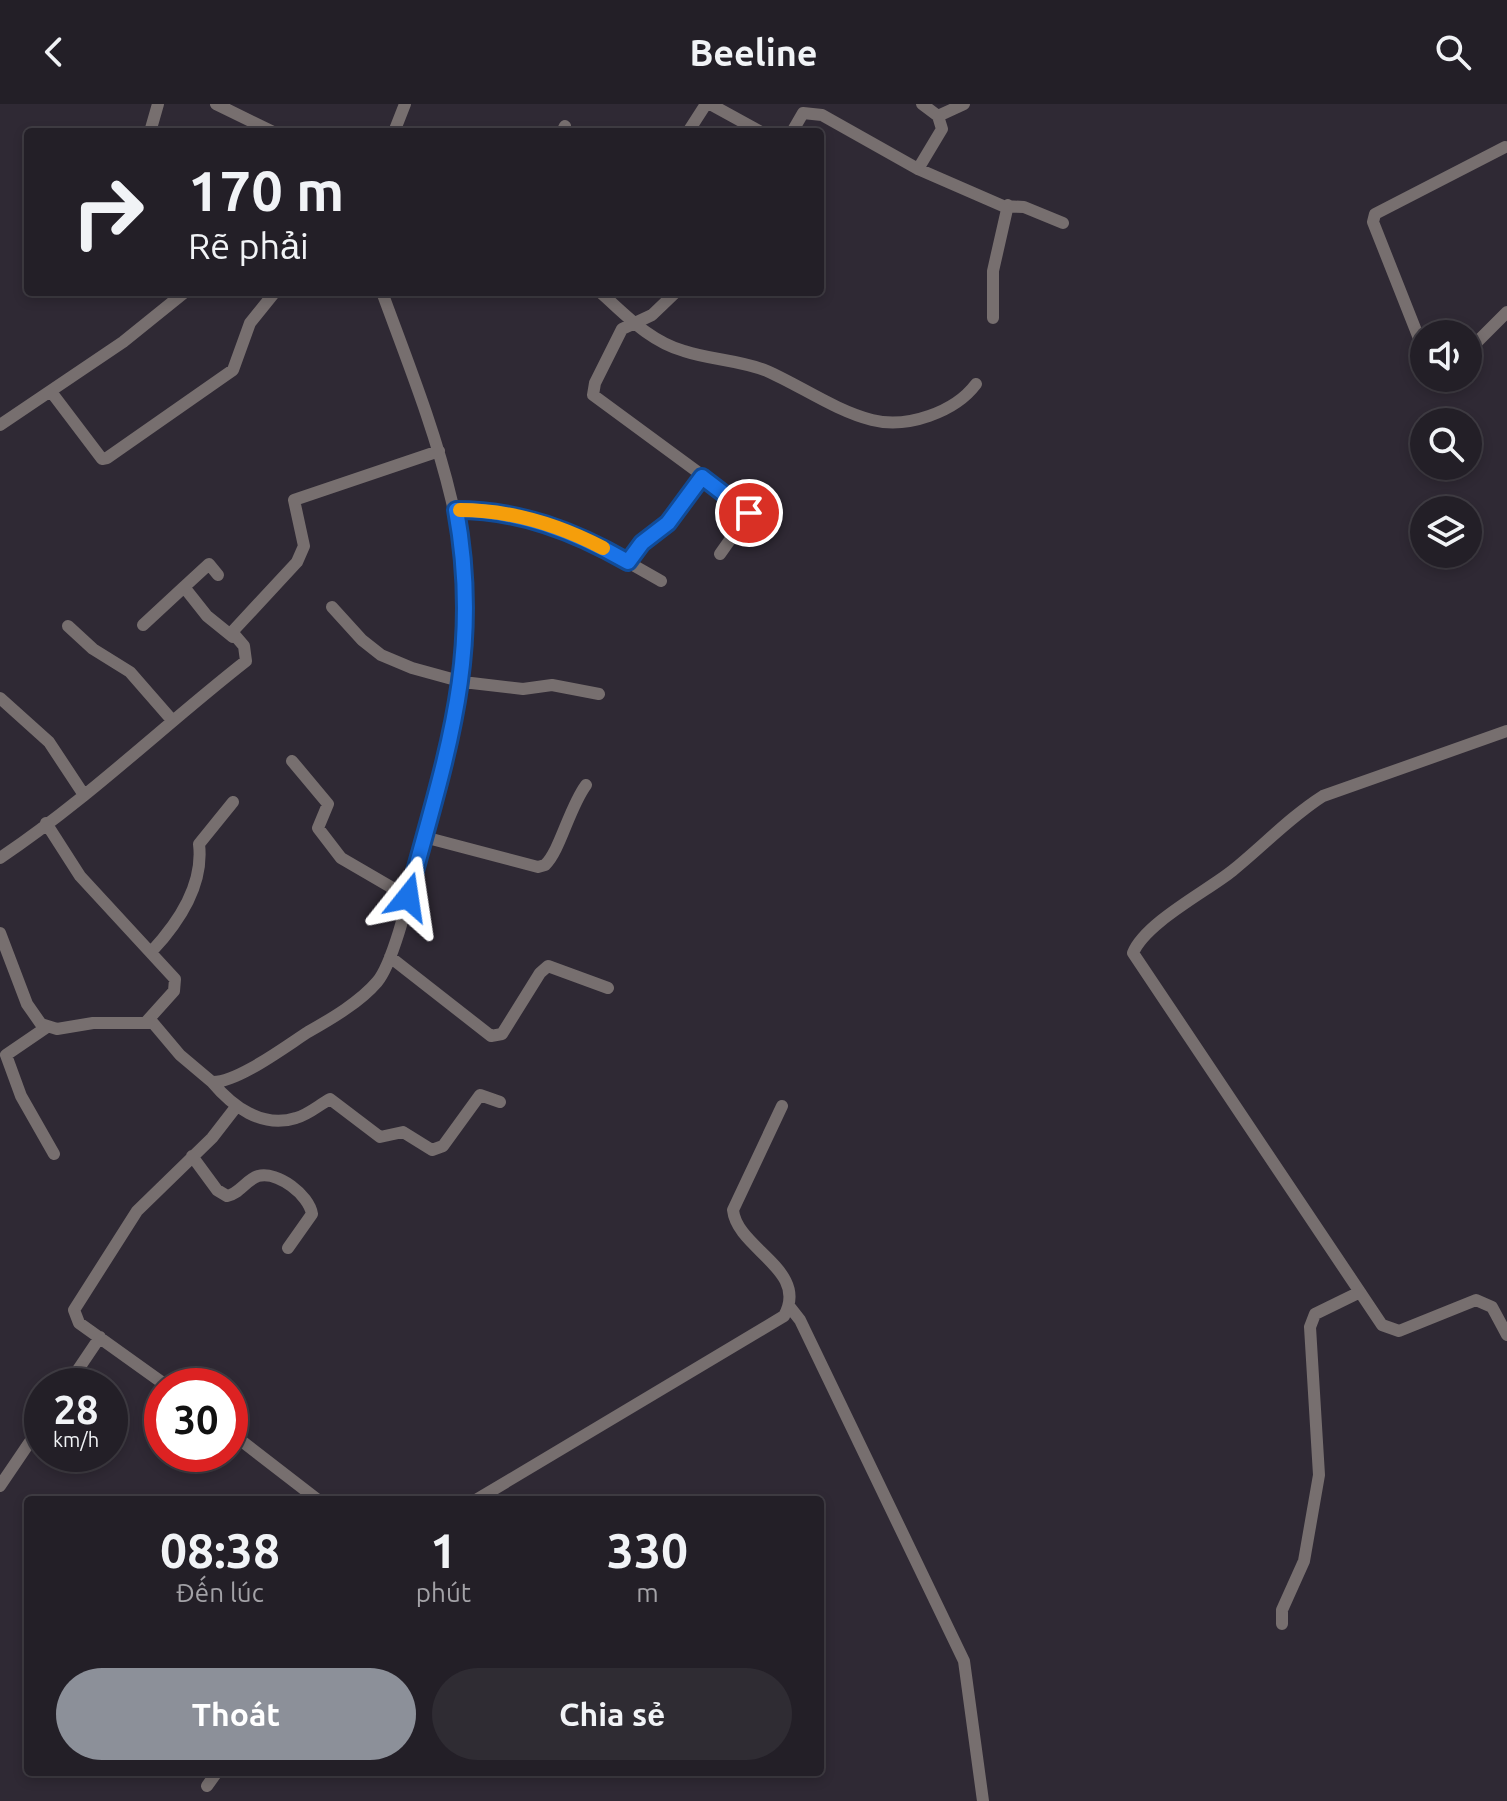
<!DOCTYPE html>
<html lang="vi">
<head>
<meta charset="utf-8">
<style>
  body { margin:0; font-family:Ubuntu,sans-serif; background:#2f2c33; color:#f1f3f6; height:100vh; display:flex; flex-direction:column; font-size:30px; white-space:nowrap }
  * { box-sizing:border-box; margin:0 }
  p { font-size:26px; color:#a3a2a7 }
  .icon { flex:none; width:44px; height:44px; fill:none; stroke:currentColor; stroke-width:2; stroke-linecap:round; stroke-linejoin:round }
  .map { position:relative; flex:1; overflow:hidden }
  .side { position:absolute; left:24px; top:1392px; width:800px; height:280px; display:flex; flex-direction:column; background:#231f27; border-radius:8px; box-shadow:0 4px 12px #0003,0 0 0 2px #403d44 }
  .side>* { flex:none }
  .banner { position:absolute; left:24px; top:24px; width:800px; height:168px; border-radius:8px; box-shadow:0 4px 12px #0003,0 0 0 2px #403d44; background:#231f27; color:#f1f3f6; overflow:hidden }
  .fabs { position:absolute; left:1410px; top:216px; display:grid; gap:16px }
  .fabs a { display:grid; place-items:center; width:72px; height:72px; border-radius:50%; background:#231f27; box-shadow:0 4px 12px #0003,0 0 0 2px #403d44; font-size:40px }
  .speed { position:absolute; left:24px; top:1264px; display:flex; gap:16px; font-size:40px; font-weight:700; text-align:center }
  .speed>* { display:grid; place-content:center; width:104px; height:104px; border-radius:50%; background:#231f27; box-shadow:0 4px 12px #0003,0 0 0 2px #403d44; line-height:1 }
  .speed small { font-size:20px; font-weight:400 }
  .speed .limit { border:12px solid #d22; background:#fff; color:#111 }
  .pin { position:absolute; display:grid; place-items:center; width:68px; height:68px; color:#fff; margin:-34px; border:4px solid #fff; border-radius:50%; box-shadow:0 2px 8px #0007 }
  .me { position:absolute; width:88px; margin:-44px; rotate:15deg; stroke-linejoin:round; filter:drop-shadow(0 0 6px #0008) }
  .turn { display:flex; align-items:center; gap:28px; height:168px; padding:0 32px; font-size:36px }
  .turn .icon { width:104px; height:104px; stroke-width:2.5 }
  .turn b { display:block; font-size:56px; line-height:68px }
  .eta { display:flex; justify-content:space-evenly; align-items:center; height:136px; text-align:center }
  .eta b { font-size:48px; font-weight:700; line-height:56px }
  .cta { display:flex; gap:16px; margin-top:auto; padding:16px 32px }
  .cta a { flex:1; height:92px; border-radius:48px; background:#8c9099; color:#fff; font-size:32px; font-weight:700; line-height:92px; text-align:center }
  .cta a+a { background:#2f2c33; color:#f1f3f6 }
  header { display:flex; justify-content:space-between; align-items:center; height:104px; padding:0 32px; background:#231f27; font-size:36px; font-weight:700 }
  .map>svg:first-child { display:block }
</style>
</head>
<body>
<header><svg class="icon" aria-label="back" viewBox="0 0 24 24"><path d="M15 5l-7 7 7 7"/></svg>Beeline<svg class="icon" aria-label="search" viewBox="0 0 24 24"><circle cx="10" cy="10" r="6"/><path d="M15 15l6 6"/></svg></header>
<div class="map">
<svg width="1507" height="1697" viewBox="0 0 1507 1697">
  <rect width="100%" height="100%" fill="#2f2934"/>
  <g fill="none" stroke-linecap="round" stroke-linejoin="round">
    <path stroke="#776f6f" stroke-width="12" d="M216,0l57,28
      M710,0l51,28
      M938,12l26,-12
      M150,28l8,-28
      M394,28l11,-28
      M562,28l3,-6
      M688,28l18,-28
      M792,28l11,-19 19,2 96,54 85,37 21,1 39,16
      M918,65l24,-40 -4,-13 -16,-12
      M600,188c26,23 49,49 84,59 27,9 56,9 83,20 34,15 69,40 105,49 35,9 83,-8 104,-36
      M676,188l-24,23 -30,14 -27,54 -2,12 151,111 5,7 -29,41
      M993,214v-47l15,-66
      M1424,247l-51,-129 2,-8 130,-67
      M1468,247l39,-39
      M52,289l50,66 5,-1 126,-88 17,-47 25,-31
      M0,321l123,-83 62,-50
      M456,406c82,0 137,32 205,71
      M628,458l14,-19 26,-20 34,-46
      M184,483l25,-23 9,11
      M332,503l30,33 19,15 31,13 51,14 60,7 29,-4 47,9
      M143,521l41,-38 23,29 26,21
      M68,522l25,23 37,23 41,47
      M0,594l49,44 35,53
      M1507,627l-184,65c-33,21 -60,50 -91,75 -25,20 -87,52 -99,82l249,372 17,6 77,-31 16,7 15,28
      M292,657l36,43 -10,24 23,30 67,39
      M46,719l34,53 95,103 -1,12 -27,30
      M424,733l114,30 7,-2c15,-14 24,-57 41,-80
      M0,754c88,-59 163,-132 246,-197l-2,-15 -12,-14 65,-70 7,-16 -10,-46 145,-49
      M0,829l27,71 14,20 16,5 36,-6h60l27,32 32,27c25,1 74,-36 96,-50 23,-13 52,-30 69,-50 19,-22 38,-112 47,-144 14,-52 32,-105 39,-159 18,-139 -34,-259 -81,-387
      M152,847c27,-29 52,-66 47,-107l34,-42
      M390,853l101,79 11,-2 38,-61 8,-7 60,22
      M47,923l-41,28 15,41 33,58
      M212,978c20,24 50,47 84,36 12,-3 23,-13 34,-19l50,38 23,-5 29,18 11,-4 37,-51 20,7
      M192,1052l25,34 10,6c12,-2 19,-16 31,-20 20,-5 51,19 54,38l-24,34
      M789,1202l11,14 164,341 19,140
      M67,1282l33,-49
      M167,1282l-88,-63 -5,-13 63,-99 75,-73 24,-31
      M230,1328l88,68
      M0,1382l42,-62
      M476,1396l308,-184c26,-46 -47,-67 -51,-106l49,-104
      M1282,1520v-14l22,-49 15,-86 -9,-148 5,-13 45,-22
      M207,1682l10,-14"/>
  </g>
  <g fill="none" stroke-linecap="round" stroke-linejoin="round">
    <defs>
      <path id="route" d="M408,793c37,-139 75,-240 48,-387 63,0 118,21 172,52l14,-19 26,-20 34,-46 47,36"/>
    </defs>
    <use href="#route" stroke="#114b97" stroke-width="20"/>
    <use href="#route" stroke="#1a73e8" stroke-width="14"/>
    <path stroke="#f59e0b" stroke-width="14" d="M460,406c50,0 99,15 143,38"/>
  </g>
</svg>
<div class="fabs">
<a><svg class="icon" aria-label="sound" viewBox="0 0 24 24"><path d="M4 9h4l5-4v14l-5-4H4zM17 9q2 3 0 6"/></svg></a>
<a><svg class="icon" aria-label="search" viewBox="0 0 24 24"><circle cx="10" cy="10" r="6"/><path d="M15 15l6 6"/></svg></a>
<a><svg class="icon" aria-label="layers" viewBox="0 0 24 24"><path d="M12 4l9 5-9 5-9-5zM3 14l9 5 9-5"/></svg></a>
</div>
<div class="speed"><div>28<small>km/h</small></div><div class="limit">30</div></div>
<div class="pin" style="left:749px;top:409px;background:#d93025"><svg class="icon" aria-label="arrive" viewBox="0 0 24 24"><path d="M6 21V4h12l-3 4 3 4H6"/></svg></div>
<svg class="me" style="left:408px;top:793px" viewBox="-20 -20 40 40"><path d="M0-17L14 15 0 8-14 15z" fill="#1a73e8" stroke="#fff" stroke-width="4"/></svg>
<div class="banner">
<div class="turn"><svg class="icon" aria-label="right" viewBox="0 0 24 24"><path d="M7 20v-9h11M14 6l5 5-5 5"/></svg><div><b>170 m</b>Rẽ phải</div></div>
</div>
<section class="side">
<div class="eta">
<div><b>08:38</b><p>Đến lúc</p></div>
<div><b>1</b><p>phút</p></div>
<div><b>330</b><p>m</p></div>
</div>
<div class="cta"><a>Thoát</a><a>Chia sẻ</a></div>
</section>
</div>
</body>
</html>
